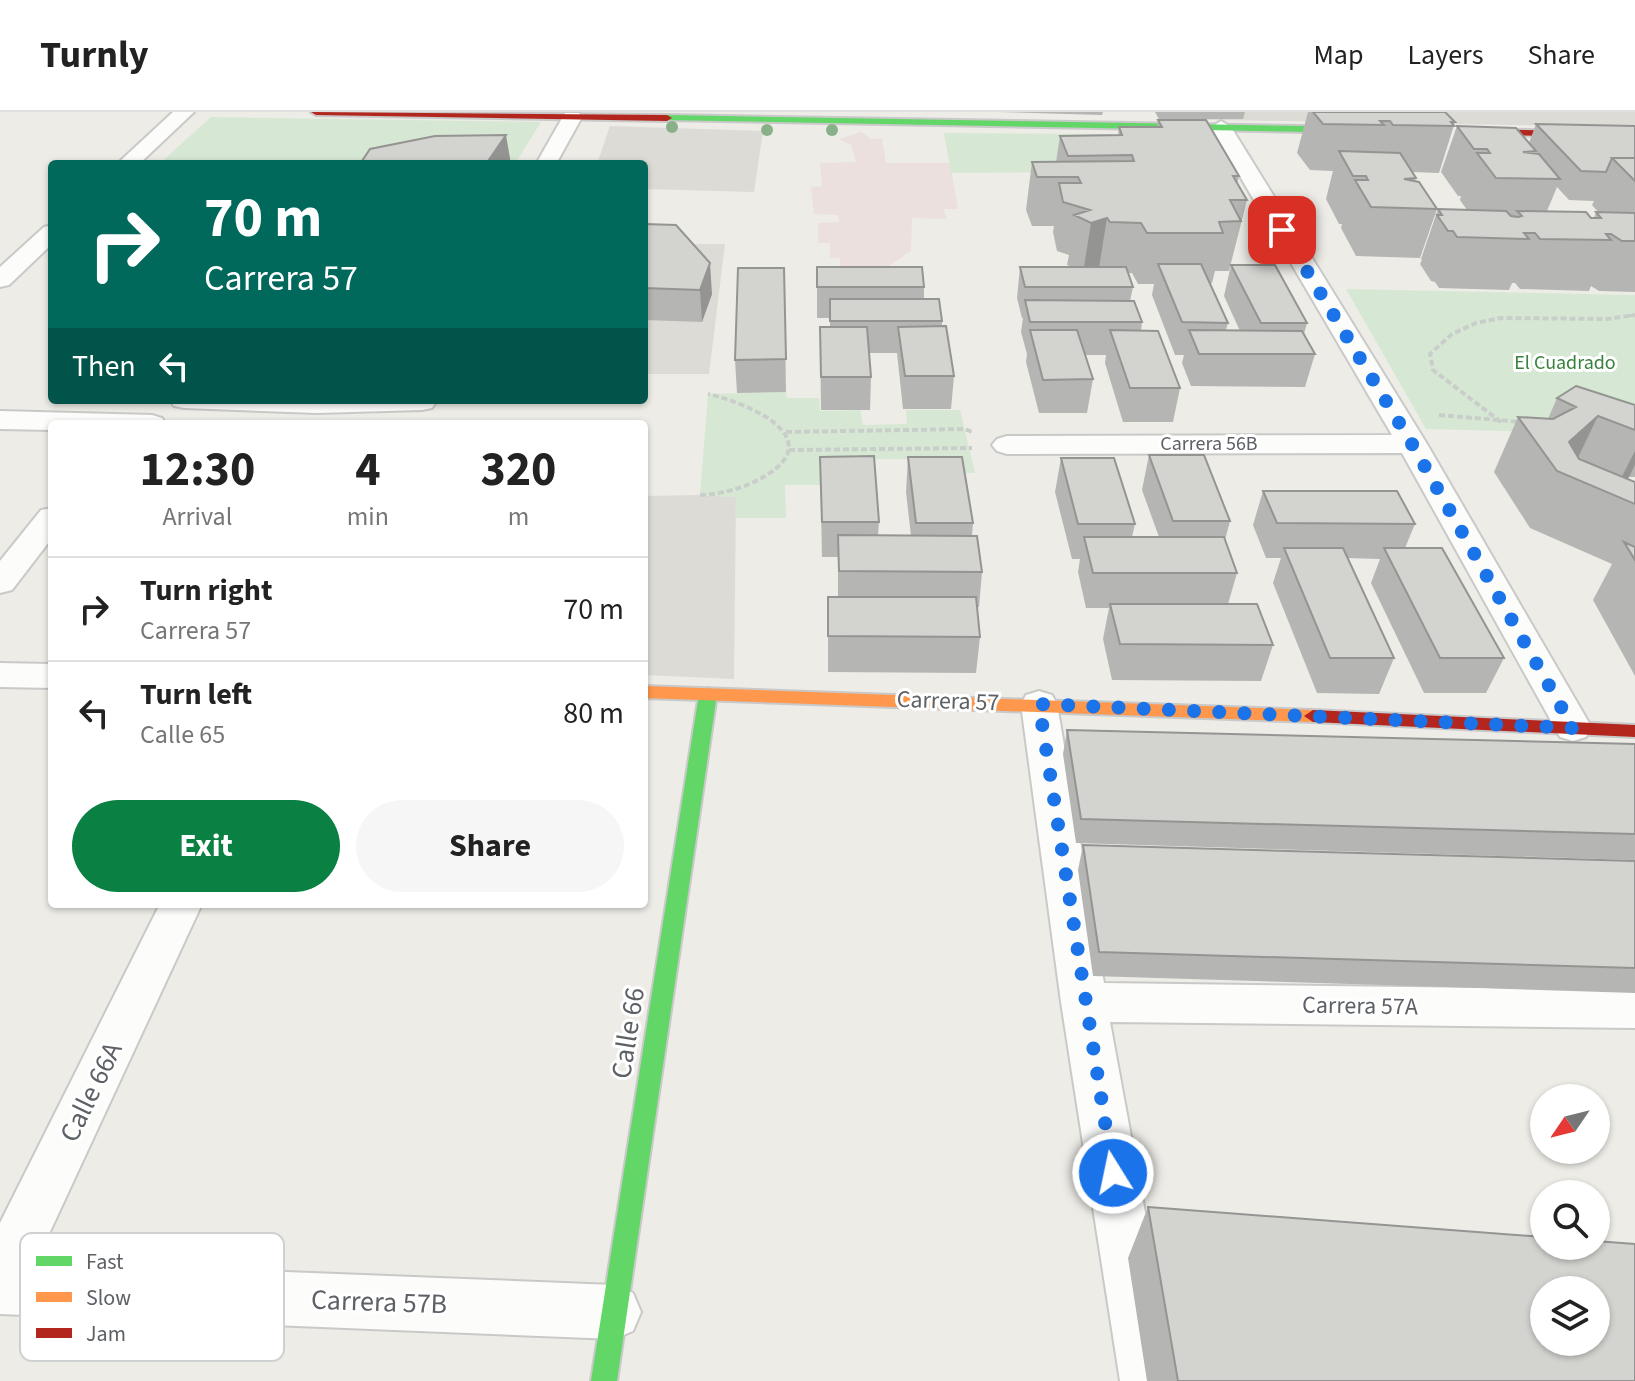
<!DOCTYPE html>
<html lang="en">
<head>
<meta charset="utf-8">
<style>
  body { margin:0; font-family:"Source Sans 3",sans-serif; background:#f6f6f6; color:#222; height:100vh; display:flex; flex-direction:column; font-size:30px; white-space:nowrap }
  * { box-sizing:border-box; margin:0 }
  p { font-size:26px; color:#767676 }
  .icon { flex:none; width:44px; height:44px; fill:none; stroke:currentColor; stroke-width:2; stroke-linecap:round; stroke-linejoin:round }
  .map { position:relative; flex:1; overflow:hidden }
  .panel { position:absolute; left:48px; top:308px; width:600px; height:488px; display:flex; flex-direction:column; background:#fff; border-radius:8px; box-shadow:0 2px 6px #0004 }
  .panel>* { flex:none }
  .top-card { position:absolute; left:48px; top:48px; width:600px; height:244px; border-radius:8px; box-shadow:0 2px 6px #0004; background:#00695c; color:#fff; overflow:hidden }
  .needle { width:52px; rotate:235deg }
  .controls { position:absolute; left:1530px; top:972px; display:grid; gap:16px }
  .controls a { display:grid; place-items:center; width:80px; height:80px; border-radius:50%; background:#fff; box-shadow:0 2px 6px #0004; font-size:40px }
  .pin { position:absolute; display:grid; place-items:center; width:68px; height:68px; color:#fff; margin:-34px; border-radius:16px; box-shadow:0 4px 12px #0006 }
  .me { position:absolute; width:88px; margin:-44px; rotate:350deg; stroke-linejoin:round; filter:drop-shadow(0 0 6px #0008) }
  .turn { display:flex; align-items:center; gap:28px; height:168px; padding:0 24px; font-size:36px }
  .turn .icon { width:104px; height:104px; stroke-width:2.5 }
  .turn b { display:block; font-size:56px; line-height:68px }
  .then { display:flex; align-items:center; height:76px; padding:0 24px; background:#0003; gap:16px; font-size:30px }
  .eta { display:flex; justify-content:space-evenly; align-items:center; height:136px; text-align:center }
  .eta b { font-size:48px; font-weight:700; line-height:56px }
  .button { display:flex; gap:16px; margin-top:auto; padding:16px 24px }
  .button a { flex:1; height:92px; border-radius:48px; background:#0b8043; color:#fff; font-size:32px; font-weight:700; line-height:92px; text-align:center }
  .button a+a { background:#f6f6f6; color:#222 }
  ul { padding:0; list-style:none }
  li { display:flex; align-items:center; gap:24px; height:104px; padding:0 24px; border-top:2px solid #e0e0e0 }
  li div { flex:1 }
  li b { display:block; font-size:30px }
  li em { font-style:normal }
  header { display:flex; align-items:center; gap:48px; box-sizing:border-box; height:112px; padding:0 40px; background:#fff; border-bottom:2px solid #e0e0e0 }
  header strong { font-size:38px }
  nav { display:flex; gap:44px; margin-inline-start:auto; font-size:28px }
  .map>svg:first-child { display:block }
</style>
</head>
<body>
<header>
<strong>Turnly</strong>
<nav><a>Map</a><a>Layers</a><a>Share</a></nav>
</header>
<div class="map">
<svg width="1635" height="1269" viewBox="0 0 1635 1269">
  <rect width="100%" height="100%" fill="#edece7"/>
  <path fill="#dddbd6" d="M1155,0h480v15l-476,-8z
    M610,14l153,5 -9,61 -110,-3v-25h-47z
    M644,132h81l-16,130h-65z
    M700,383l36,2 -2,182 -90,-4v-179z"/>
  <path fill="#ebe0dd" d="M861,20l10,7 11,-1 4,25h64l8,46h-15l4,10 -35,-1 -1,33 -30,20h-41v-13h-10v-15h-12v-20l21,-1 -1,-7 -24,-1 -3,-27 11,-1 -2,-23 36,-1 -5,-17 -12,-6z"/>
  <path fill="#d6e8d3" d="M211,5l330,5 -26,42h-356z
    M944,21l159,1 16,38 -168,1z
    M1346,177l289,6v139l-209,-5z
    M786,280l1,6h32l1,13 40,-1 3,15 44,-1 -1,-14h54l15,63h-58l-3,-14h-46l2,26h-85l1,33h-50v-21l-36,-2 8,-101z"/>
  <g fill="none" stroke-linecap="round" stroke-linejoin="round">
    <defs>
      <path id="street" d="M173,0h21l-55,52h-22z
        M565,1h14l3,4 -26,47h-20z
        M1221,9l10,6 196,317 165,284 -6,9 -13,4 -13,-4 -158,-284 -395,1 -10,-3 -5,-6 5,-6 10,-3 385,-1 -181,-308z
        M52,113v19l-43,41 -9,2v-20l44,-40z
        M170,288h265l1,2 -4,6 -10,2 -105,3 -133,-5 -10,-2z
        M0,299l152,4 10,3 4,6h-114v6l-52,-1z
        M52,396v30l-40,52 -12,3v-32l41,-51z
        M0,551l52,1v24l-52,-1z
        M1039,579l13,4 5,9 47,279 531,7v38l-525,-6 66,359h-56l-59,-379 -40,-298 5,-9z
        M160,792h42l-166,358 578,23 19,8 8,19 -8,19 -19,8 -614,-25v-91z"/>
      <path id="fast" d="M667,3l694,12 5,3 -5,3 -697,-13z
        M708,576l9,6 -100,687h-26l108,-687z"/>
      <path id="slow" d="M644,574l669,24 9,6 -9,6 -669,-24z"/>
      <path id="jam" d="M311,0l356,3 5,3 -5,3 -351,-6z
        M1462,17l173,3v6l-176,-4 -2,-2z
        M1313,598l322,15v12l-322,-15 -9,-6z"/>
    </defs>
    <use href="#street" stroke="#c9c9c8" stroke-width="4"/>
    <use href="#fast" stroke="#c9c9c9" stroke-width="4"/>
    <use href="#slow" stroke="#c9c9c9" stroke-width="4"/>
    <use href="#jam" stroke="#c9c9c9" stroke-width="4"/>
    <path stroke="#c9ceca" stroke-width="3" stroke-dasharray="5 2" stroke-linecap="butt" d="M1628,204l7,-1"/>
    <path stroke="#c9ceca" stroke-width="4" stroke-dasharray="6 3" stroke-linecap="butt" d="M1439,303l82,7
      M1501,310l-68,-52 -3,-16 22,-20 24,-11 25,-5 106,1 28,-4
      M786,320l179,-3 7,3
      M789,338l183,-2
      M700,383c23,-1 45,-7 65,-19 65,-39 -20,-74 -57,-82"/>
    <use href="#street" fill="#fcfcfb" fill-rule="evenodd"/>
    <use href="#fast" fill="#63d668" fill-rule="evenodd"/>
    <use href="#slow" fill="#ff974d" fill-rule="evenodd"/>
    <use href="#jam" fill="#b3261e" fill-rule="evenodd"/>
  </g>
  <g fill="#89b189">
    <circle cx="672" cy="15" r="6"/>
    <circle cx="767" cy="18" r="6"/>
    <circle cx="832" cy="18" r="6"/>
  </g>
  <path fill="#b5b5b3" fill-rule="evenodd" d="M999,0h104l-1,3z
    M1155,0h90l-2,7h-84z
    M1308,0h137l10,10 -16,51 -26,-1 3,6 -1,3 22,28 -17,49 -64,-2 -15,-28 1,-4h-3l-13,-25 7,-28 -23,-1 -13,-17z
    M1158,8l81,56 -2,8 10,16 -18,71h-14l-3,12h-2l18,40 -2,7 14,1 -16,-35 7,-31 76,58 -3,11 11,20 -10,33 -114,-1 -9,-23 2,-8h-9l-23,-60 2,-11h-16l-6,-11h-4l5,14 -3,14 12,21 -1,9 39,57 -7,34h-50l-18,-59 1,-8h-21l8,24 -6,34h-48l-13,-51 1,-8 -6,-22 2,-14h-1l-5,-20 3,-31h52l-5,-2 2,-10 -12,-4 -4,-19 1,-6h-22l-6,-16 6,-48h24l4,-26 58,-1 1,-8h38z
    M1536,12l99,2v166l-36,-1 -8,-5 -2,5 -69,-2 -5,-6h-3l-3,7 -70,-2 -4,-6 -4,-1 -11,-17 2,-4 -1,-1 17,-50 29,1 -7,-10 1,-4h-3l-17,-24 16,-46 72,17zM1557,75l12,13 25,1 -2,4 6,7h-2l-2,6 -47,-7z
    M644,112l68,70 -10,28 -58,-2z
    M817,155l107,20v12l18,22v5l12,50 -3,33h-48l-6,-56h-28l2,24 -1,33h-49l-1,-83h10v-9h-13z
    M784,156l2,124 -49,1 -2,-33z
    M1557,286l78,7v72h-6l-2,1 8,4v194l-42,-76 19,-36 -82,-36 -36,-56 24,-55 30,2z
    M1149,343l81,66 -5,19 12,33 -9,31 45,41 -12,36 -149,-1 -9,-41 6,-31h-23l-8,-36 2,-13h-8l-17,-67 6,-34 74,66 -3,13h27l-17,-47z
    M820,345l59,65 -1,13 33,1 -5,-44 2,-35 65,66 -1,13 10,36 -3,35h-2l3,30 -4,36 -148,-1v-75h10v-40h-16z
    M1263,379l152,33 -10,24 99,110 -18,35h-62l-53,-110 9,-24 -33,-1 47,100 -15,36 -62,-1 -44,-110 8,-25h-15l-13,-33z
    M1067,618l568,14v116l-559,-17 -13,-89z
    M1083,733l552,16v132l-542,-17 -15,-106z
    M1148,1095l487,174h-488l-19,-123z"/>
  <path fill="#949492" d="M506,23l5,29h-25z
    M1107,106l-8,50 -16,5 8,-50z
    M710,151l2,31 -10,28 -2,-32z
    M1598,304l-27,56 -2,-30z
    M1635,339v14l-6,12 -14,13z"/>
  <path fill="#d3d3d0" stroke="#949492" stroke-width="2" fill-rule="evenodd" d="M1313,0h132l10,10h-4l3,4 -61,-1 -3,-4h-10l4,4 -61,-1z
    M1158,8h48l33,56h-6l14,24h-17l11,21 -22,1 4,11h-76l-6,-10 -31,-1 -3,-4 -16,5 -17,-8 16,-5 -27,-8 -4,-19h22l-3,-6h-41l-5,-15 102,-1 -2,-6 -64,1 -8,-20 62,-1 -3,-8h43z
    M1536,12l99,2v32h-23l-6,14 -25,-1z
    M1457,14l59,2 20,23 -13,1 16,2 21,25 -64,-1 -19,-25h13l-3,-4h-13z
    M506,23l-20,29h-126l10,-15 65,-13z
    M1339,39l61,2 16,25 -12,1 15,3 18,27 -66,-2 -16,-27h13l-2,-4h-13z
    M1612,46h23v23z
    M1438,97l68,2 5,5 7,1 4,-1 -5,-5 69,1 5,6h10l-5,-6 39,1v28h-13l-11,-7h-5l5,6 -71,-1 -5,-6h-11l5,6 -72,-2 -4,-6h-5l-11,-16h5z
    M644,112l32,1 34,38 -10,27 -56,-2z
    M1158,152h43l27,59 -46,-1z
    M1231,153h44l32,58h-46z
    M817,155h105l2,20h-107z
    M1020,155h106l7,20h-108z
    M738,156h46l2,91 -51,1z
    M830,187h109l3,22h-112z
    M1025,188l109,1 8,21h-112z
    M946,214l8,50h-49l-7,-49z
    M820,215h47l4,50h-50z
    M1030,218h47l16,49 -50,1z
    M1110,218l48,1 22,57h-50z
    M1189,218l113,1 13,23h-116z
    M1576,274l59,19v25l-37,-14 -29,26 10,17 56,23v22l-78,-33 -39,-54 35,2 23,-12 -19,-9z
    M1149,343h55l26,66h-57z
    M874,344l5,66h-57l-2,-65z
    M908,345h54l11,66h-57z
    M1061,346h53l21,66h-57z
    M1263,379h134l18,33 -138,-1z
    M838,423l139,1 5,36 -143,-1z
    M1084,425h140l13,36h-144z
    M1624,430l11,5v13z
    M1284,436h59l51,110h-64z
    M1384,436h58l62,110h-64z
    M828,485h148l4,40 -152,-1z
    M1110,492h147l16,41 -153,-1z
    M1067,618l568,14v90l-554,-15z
    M1083,733l552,16v107l-536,-16z
    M1148,1095l396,30v9h52v-5l39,3v137h-457zM1544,1178h52v52h-52z"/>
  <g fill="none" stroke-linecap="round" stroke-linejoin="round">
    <path stroke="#1a73e8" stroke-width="14" stroke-dasharray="0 25.2" d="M1113,1061l-74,-469 534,24 -161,-284 -130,-214"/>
  </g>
  <g text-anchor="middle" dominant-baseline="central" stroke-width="6" stroke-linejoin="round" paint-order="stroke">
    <g font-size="20" fill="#38813c" stroke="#fff">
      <text x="1565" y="251">El Cuadrado</text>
    </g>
    <g font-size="20" fill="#5d6165" stroke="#fff">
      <text x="1209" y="332">Carrera 56B</text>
    </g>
    <g font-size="24" fill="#5d6165" stroke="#fff">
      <text transform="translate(948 589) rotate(2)">Carrera 57</text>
      <text transform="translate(1360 894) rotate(1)">Carrera 57A</text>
    </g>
    <g font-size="28" fill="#5d6165" stroke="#fff">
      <text transform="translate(628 921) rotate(-81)">Calle 66</text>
      <text transform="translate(91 980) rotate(-64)">Calle 66A</text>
      <text transform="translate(379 1190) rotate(2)">Carrera 57B</text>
    </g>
  </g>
  <rect x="20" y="1121" width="264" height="128" rx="12" fill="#fff" stroke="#ced0d1" stroke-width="2"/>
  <rect x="36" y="1144" width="36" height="10" fill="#63d668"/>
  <rect x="36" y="1180" width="36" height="10" fill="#ff974d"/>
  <rect x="36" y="1216" width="36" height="10" fill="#b3261e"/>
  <g font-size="22" fill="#5d6165">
    <text x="86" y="1157">Fast</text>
    <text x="86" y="1193">Slow</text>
    <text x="86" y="1229">Jam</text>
  </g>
</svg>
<div class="controls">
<a><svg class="needle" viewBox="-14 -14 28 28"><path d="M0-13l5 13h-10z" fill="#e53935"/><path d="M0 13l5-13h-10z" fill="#767676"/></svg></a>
<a><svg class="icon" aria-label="search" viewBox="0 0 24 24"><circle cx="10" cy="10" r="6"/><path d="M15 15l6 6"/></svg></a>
<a><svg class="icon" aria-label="layers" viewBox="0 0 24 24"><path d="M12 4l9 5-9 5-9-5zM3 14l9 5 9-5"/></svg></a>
</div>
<div class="pin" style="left:1282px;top:118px;background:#d93025"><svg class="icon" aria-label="arrive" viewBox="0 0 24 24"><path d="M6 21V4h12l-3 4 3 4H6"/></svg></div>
<svg class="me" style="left:1113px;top:1061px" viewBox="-20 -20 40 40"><circle r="17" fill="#1a73e8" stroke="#fff" stroke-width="3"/><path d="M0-11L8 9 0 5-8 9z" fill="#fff"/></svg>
<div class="top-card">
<div class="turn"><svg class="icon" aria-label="right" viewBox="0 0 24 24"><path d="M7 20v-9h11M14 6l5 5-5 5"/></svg><div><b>70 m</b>Carrera 57</div></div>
<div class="then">Then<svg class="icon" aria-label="left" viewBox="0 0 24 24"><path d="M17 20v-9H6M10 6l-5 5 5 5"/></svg></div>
</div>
<section class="panel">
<div class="eta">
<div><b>12:30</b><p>Arrival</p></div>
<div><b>4</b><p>min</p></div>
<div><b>320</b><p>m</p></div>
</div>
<ul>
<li><svg class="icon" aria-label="right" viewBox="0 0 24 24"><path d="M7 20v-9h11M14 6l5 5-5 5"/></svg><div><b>Turn right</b><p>Carrera 57</p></div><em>70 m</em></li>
<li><svg class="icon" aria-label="left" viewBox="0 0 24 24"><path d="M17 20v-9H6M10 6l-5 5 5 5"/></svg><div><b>Turn left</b><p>Calle 65</p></div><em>80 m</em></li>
</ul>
<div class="button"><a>Exit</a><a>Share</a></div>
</section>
</div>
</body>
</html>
